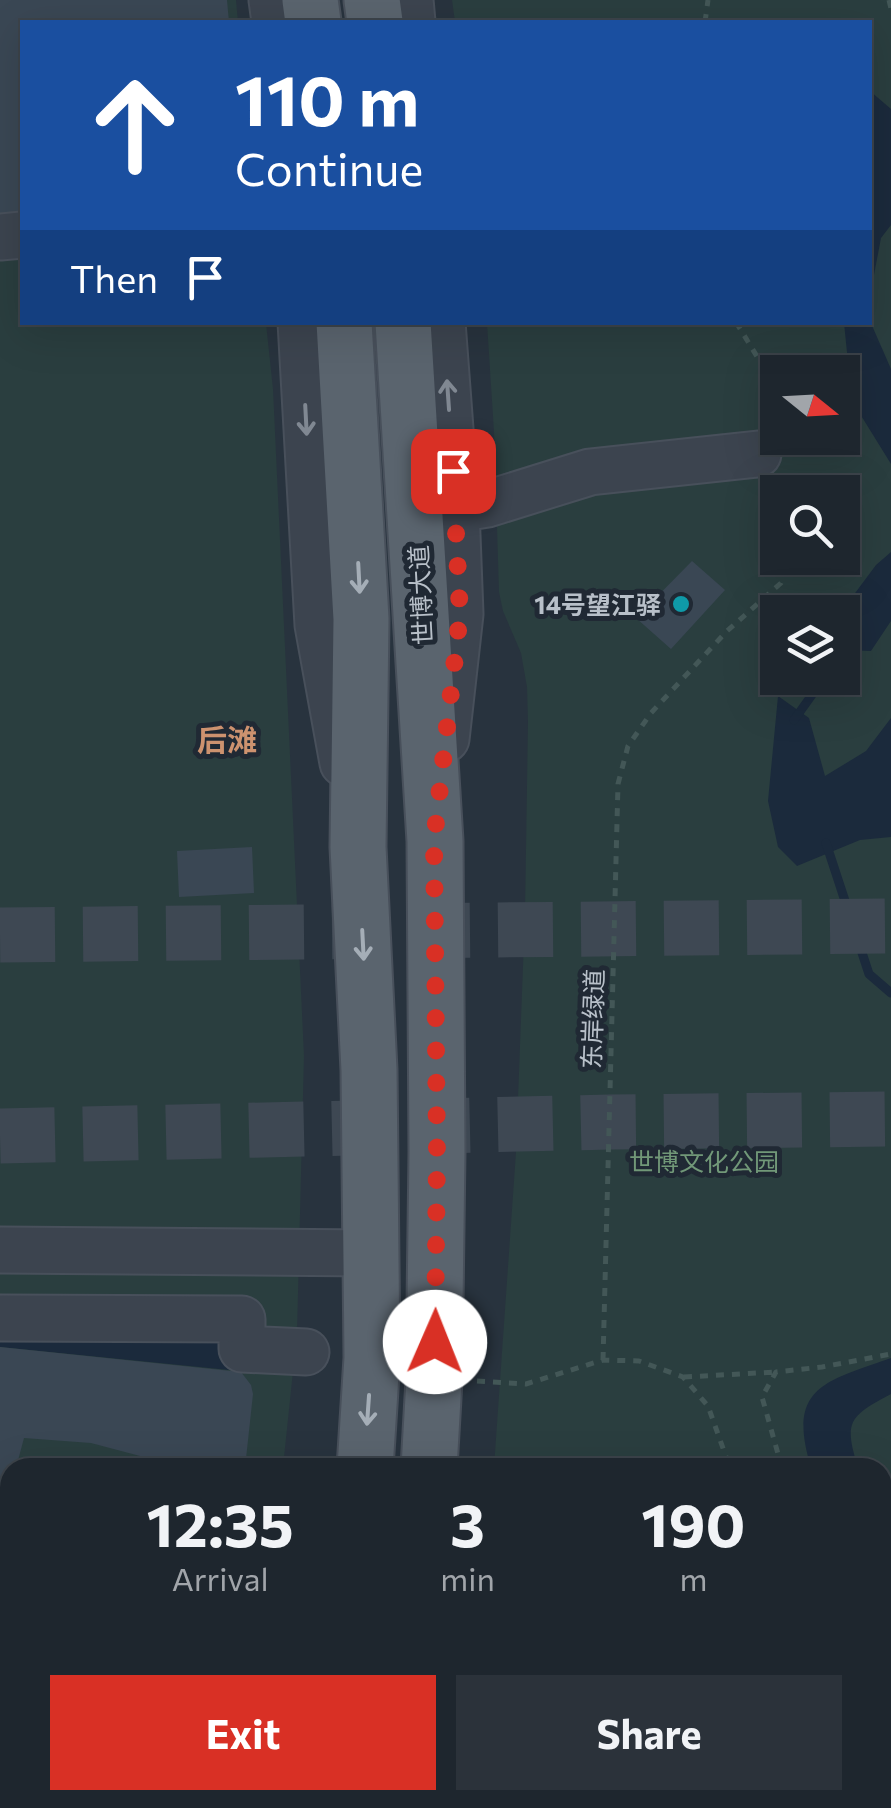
<!DOCTYPE html>
<html lang="en">
<head>
<meta charset="utf-8">
<style>
  body { margin:0; font-family:Commissioner,"Noto Sans SC",sans-serif; background:#2b323a; color:#f1f3f6; height:100vh; display:flex; flex-direction:column; font-size:38px; white-space:nowrap }
  * { box-sizing:border-box; margin:0 }
  p { font-size:32px; color:#a1a5aa }
  .icon { flex:none; width:55px; height:55px; fill:none; stroke:currentColor; stroke-width:2; stroke-linecap:round; stroke-linejoin:round }
  .map { position:relative; flex:1; overflow:hidden }
  .drawer { position:absolute; left:0px; top:1458px; width:892px; height:352px; display:flex; flex-direction:column; background:#1e262e; border-radius:30px 30px 0 0; box-shadow:0 10px 40px #0002,0 0 0 2px #3c434a }
  .drawer>* { flex:none }
  .banner { position:absolute; left:20px; top:20px; width:852px; height:305px; border-radius:0px; box-shadow:0 10px 40px #0002,0 0 0 2px #3c434a; background:#1a4fa0; color:#fff; overflow:hidden }
  .needle { width:65px; rotate:108deg }
  .tools { position:absolute; left:760px; top:355px; display:grid; gap:20px }
  .tools a { display:grid; place-items:center; width:100px; height:100px; border-radius:0px; background:#1e262e; box-shadow:0 10px 40px #0002,0 0 0 2px #3c434a; font-size:50px }
  .pin { position:absolute; display:grid; place-items:center; width:85px; height:85px; color:#fff; margin:-42px; border-radius:20px; box-shadow:0 5px 15px #0006 }
  .me { position:absolute; width:110px; margin:-55px; rotate:1deg; stroke-linejoin:round; filter:drop-shadow(0 0 8px #0008) }
  .turn { display:flex; align-items:center; gap:35px; height:210px; padding:0 50px; font-size:45px }
  .turn .icon { width:130px; height:130px; stroke-width:2.5 }
  .turn b { display:block; font-size:70px; line-height:85px }
  .then { display:flex; align-items:center; height:95px; padding:0 50px; background:#0003; gap:20px; font-size:38px }
  .eta { display:flex; justify-content:space-evenly; align-items:center; height:170px; text-align:center }
  .eta b { font-size:60px; font-weight:700; line-height:70px }
  .primary-button { display:flex; gap:20px; margin-top:auto; padding:20px 50px }
  .primary-button a { flex:1; height:115px; border-radius:0px; background:#d93025; color:#fff; font-size:40px; font-weight:700; line-height:115px; text-align:center }
  .primary-button a+a { background:#2b323a; color:#f1f3f6 }
  .map>svg:first-child { display:block }
</style>
</head>
<body>
<div class="map">
<svg width="891" height="1808" viewBox="0 0 891 1808">
  <rect width="100%" height="100%" fill="#28333e"/>
  <path fill="#2a3e3f" fill-rule="evenodd" d="M0,0h236l2,22h-216v300l244,1 7,66 31,667 -7,277 -14,134 -273,1v332h239l-2,8h-247z
    M452,0h439v1808h-432l1,-8h422v-332l-388,-1 22,-315 9,-239 3,-191 -1,-35 -6,-34 -18,-42 -4,-19 -5,-160 -7,-109 383,-1v-300h-415zM778,372h64v66h-64zM778,492h64v66h-64zM778,612h64v66h-64z"/>
  <path fill="#1b2a3c" d="M870,91l21,18v116l-10,13 -11,58z
    M870,321l21,48v95l-39,-63 -8,-78z
    M891,552v69l-20,30 -28,-1 -2,-38 35,-47z
    M778,696l31,22 16,58 41,-25 25,-33v119l-31,3 -63,26 -19,-19 -10,-46z
    M0,1330l231,2 -2,38 -229,-23z
    M891,1358v36c-41,22 -48,27 -33,73h-47c-25,-80 15,-86 80,-109z"/>
  <g fill="none" stroke-linecap="round" stroke-linejoin="round">
    <path stroke="#1b2a3c" stroke-width="9" d="M794,720l30,-42
      M826,843l43,131 22,19"/>
  </g>
  <path fill="#3a4754" d="M0,0h227l2,22h-207v193l-22,3z
    M692,561l33,29 -54,59 -35,-31z
    M252,847l2,46 -75,4 -2,-46z
    M0,1347l241,25 10,13 2,9 -8,74h-86v-7l-68,-18 -67,-5 -8,30h-6v23l-7,35 -3,-1z
    M0,1589l10,3v83l-10,-1z"/>
  <g fill="none" stroke-linecap="round" stroke-linejoin="round">
    <path stroke="#3e4853" stroke-width="55" stroke-dasharray="55 28" stroke-linecap="butt" d="M0,935l891,-9
      M0,1136l610,-14 281,-3"/>
    <defs>
      <path id="minor" d="M272,0l3,22
        M410,0l2,22
        M0,237l22,-2
        M301,322l17,303 25,138
        M442,322l14,187 4,105 -14,125
        M456,509l31,-5 103,-32 168,-18
        M0,1250l370,3
        M0,1318l242,1v30l64,3
        M0,1739l10,2"/>
      <path id="major" d="M310,0l3,22
        M372,0l3,22
        M344,322l17,297 -3,228 11,223 3,288 -7,110
        M403,322l32,519 2,311 -3,228 -5,88
        M334,1808l1,-8
        M398,1808l1,-8"/>
    </defs>
    <use href="#minor" stroke="#48505b" stroke-width="49"/>
    <use href="#major" stroke="#48505b" stroke-width="59"/>
    <path stroke="#435757" stroke-width="5" stroke-dasharray="8 8" stroke-linecap="butt" d="M889,0l2,9
      M705,22l3,-22
      M736,322l42,69
      M790,476l2,16
      M603,1360l15,-576 10,-38 23,-33 75,-81 55,-49 12,-25
      M684,1377l92,-5
      M477,1381l49,3 77,-24 36,1 44,16 25,29 22,62
      M782,1468l-20,-71 14,-25 46,-5 69,-13
      M882,1617l9,2
      M765,1800l1,8
      M697,1808l4,-8"/>
    <use href="#minor" stroke="#3c444f" stroke-width="45"/>
    <use href="#major" stroke="#5a646e" stroke-width="55"/>
  </g>
  <defs><path id="oneway-shaft" d="M-6 0H5M1.5-3L5.5 0L1.5 3" fill="none" stroke-width="1.6" stroke-linecap="round" stroke-linejoin="round" transform="scale(2.5)"/></defs>
  <g stroke="#808892">
    <use href="#oneway-shaft" transform="translate(448 395) rotate(-94)"/>
    <use href="#oneway-shaft" transform="translate(306 420) rotate(87)"/>
  </g>
  <g stroke="#a5aeb7">
    <use href="#oneway-shaft" transform="translate(359 578) rotate(87)"/>
    <use href="#oneway-shaft" transform="translate(363 945) rotate(87)"/>
    <use href="#oneway-shaft" transform="translate(368 1410) rotate(94)"/>
  </g>
  <g fill="none" stroke-linecap="round" stroke-linejoin="round">
    <path stroke="#d93025" stroke-width="18" stroke-dasharray="0 32.4" d="M435,1342l2,-190 -3,-312 26,-226 -7,-143"/>
  </g>
  <circle fill="#0f9aa8" stroke="#202934" stroke-width="4" cx="681" cy="604" r="10"/>
  <g text-anchor="middle" dominant-baseline="central" stroke-width="10" stroke-linejoin="round" paint-order="stroke">
    <g font-size="25" fill="#b8c0c9" stroke="#202934">
      <text transform="translate(420 595) rotate(-93)">世博大道</text>
      <text transform="translate(592 1019) rotate(-88)">东岸绿道</text>
    </g>
    <g font-size="25" font-weight="bold" fill="#b8c0c9" stroke="#202934" text-anchor="end">
      <text x="661" y="604">14号望江驿</text>
    </g>
    <g font-size="25" fill="#719878" stroke="#202934">
      <text x="704" y="1161">世博文化公园</text>
    </g>
    <g font-size="30" font-weight="bold" fill="#cd926f" stroke="#202934">
      <text x="227" y="738">后滩</text>
    </g>
  </g>
</svg>
<div class="tools">
<a><svg class="needle" viewBox="-14 -14 28 28"><path d="M0-13l5 13h-10z" fill="#e53935"/><path d="M0 13l5-13h-10z" fill="#a1a5aa"/></svg></a>
<a><svg class="icon" aria-label="search" viewBox="0 0 24 24"><circle cx="10" cy="10" r="6"/><path d="M15 15l6 6"/></svg></a>
<a><svg class="icon" aria-label="layers" viewBox="0 0 24 24"><path d="M12 4l9 5-9 5-9-5zM3 14l9 5 9-5"/></svg></a>
</div>
<div class="pin" style="left:453px;top:471px;background:#d93025"><svg class="icon" aria-label="arrive" viewBox="0 0 24 24"><path d="M6 21V4h12l-3 4 3 4H6"/></svg></div>
<svg class="me" style="left:435px;top:1342px" viewBox="-20 -20 40 40"><circle r="19" fill="#fff"/><path d="M0-13L10 11 0 6-10 11z" fill="#d93025"/></svg>
<div class="banner">
<div class="turn"><svg class="icon" aria-label="ahead" viewBox="0 0 24 24"><path d="M12 20V5M6 11l6-6 6 6"/></svg><div><b>110 m</b>Continue</div></div>
<div class="then">Then<svg class="icon" aria-label="arrive" viewBox="0 0 24 24"><path d="M6 21V4h12l-3 4 3 4H6"/></svg></div>
</div>
<section class="drawer">
<div class="eta">
<div><b>12:35</b><p>Arrival</p></div>
<div><b>3</b><p>min</p></div>
<div><b>190</b><p>m</p></div>
</div>
<div class="primary-button"><a>Exit</a><a>Share</a></div>
</section>
</div>
</body>
</html>
